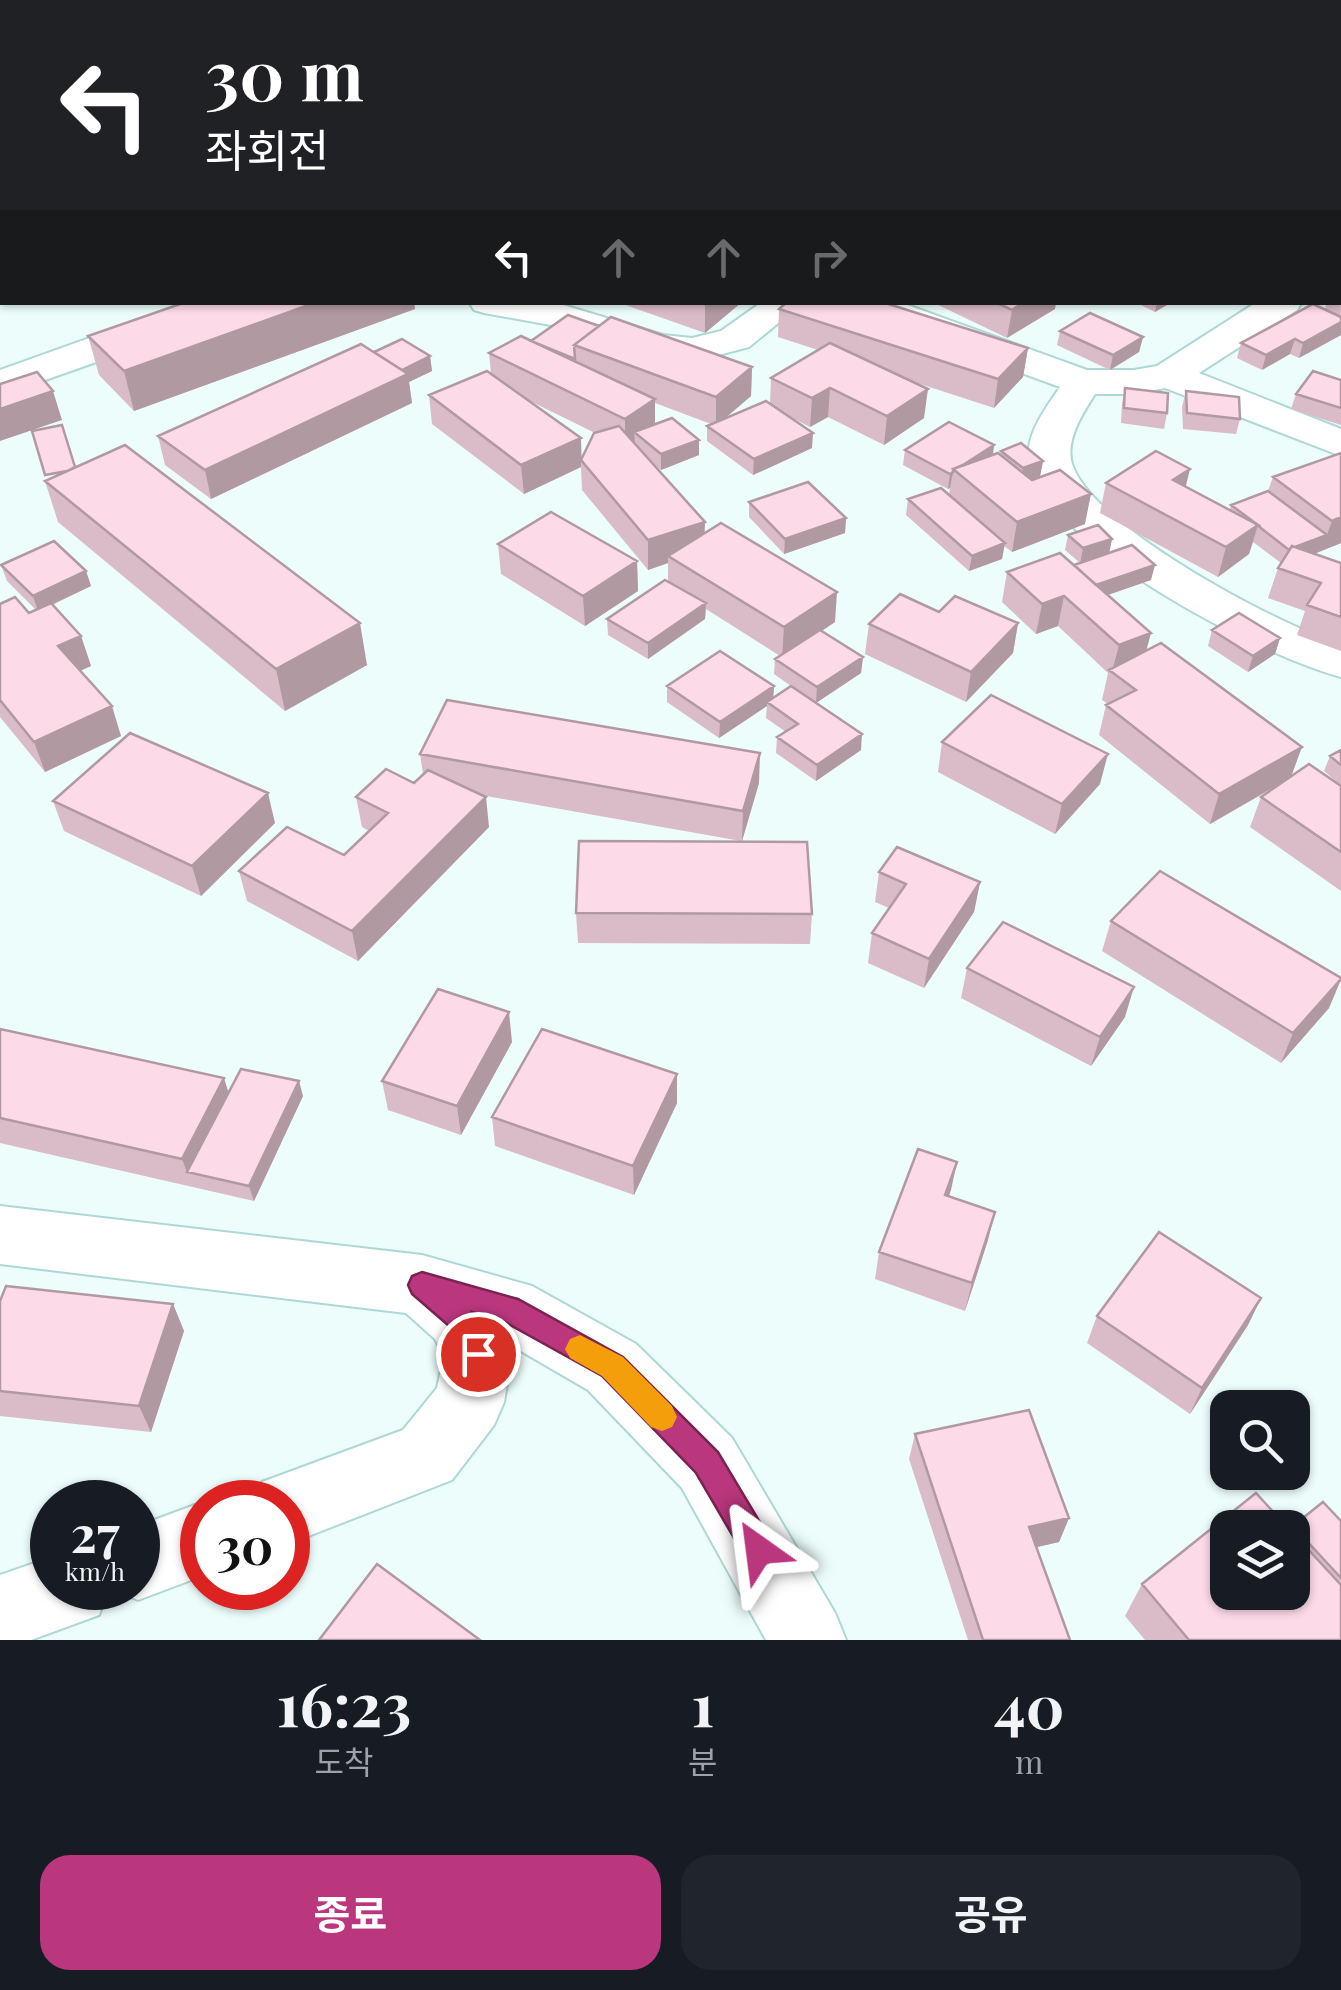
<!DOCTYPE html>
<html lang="ko">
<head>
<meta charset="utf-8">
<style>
  body { margin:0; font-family:"Playfair Display","Noto Sans KR",serif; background:#20242c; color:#f1f3f6; height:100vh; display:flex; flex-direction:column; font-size:38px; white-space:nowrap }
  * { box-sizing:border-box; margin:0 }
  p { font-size:32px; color:#9ea1a6 }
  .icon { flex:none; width:55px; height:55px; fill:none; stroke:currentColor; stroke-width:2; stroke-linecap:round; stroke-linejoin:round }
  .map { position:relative; height:1640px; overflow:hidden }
  .sheet { display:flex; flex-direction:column; background:#171b24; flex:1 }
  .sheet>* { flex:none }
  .hud { position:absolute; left:0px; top:0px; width:1342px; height:305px; box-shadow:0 2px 8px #0004; background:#202124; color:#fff; overflow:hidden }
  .buttons { position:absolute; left:1210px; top:1390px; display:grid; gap:20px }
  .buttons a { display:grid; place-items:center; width:100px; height:100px; border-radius:20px; background:#171b24; box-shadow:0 2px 8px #0004; font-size:50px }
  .speed { position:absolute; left:30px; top:1480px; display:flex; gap:20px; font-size:50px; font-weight:700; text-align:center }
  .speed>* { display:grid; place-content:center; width:130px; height:130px; border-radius:50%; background:#171b24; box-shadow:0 2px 8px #0004; line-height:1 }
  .speed small { font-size:25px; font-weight:400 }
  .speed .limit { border:15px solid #d22; background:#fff; color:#111 }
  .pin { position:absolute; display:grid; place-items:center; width:85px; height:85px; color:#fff; margin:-42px; border:5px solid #fff; border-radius:50%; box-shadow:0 2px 10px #0007 }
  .me { position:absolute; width:110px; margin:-55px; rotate:329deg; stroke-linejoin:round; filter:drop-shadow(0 0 8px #0008) }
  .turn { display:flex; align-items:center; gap:35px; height:210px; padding:0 40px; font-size:45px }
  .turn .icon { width:130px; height:130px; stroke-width:2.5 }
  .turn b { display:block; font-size:70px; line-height:85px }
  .lanes { display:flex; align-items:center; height:95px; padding:0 40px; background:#0003; justify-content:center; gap:50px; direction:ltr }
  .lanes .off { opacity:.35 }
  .eta { display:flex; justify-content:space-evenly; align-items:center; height:170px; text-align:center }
  .eta b { font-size:60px; font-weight:700; line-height:70px }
  .action { display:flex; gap:20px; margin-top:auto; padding:20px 40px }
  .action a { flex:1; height:115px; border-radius:30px; background:#ba367d; color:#fff; font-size:40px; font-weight:700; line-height:115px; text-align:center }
  .action a+a { background:#20242c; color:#f1f3f6 }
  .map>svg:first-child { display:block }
</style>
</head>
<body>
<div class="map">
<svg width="1341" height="1640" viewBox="0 0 1341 1640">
  <rect width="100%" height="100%" fill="#ecfdfc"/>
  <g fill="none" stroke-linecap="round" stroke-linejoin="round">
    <defs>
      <path id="street" d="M469,302l91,2 103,31 29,3 29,-7 41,-29h42l-55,45 -57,15 -53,-10 -72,-24 -83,-15 -10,-3z
        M844,302h55l188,68h47l23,-4 100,-64h45l-5,8 -98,63 142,56v27l-176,-68 -31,6h-39c-12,19 -30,46 -23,70 20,63 207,161 269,181v32c-81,-22 -288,-127 -311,-213 -7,-27 16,-56 30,-77l-211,-77z
        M0,1206l422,49 110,31 104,58 96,94 103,175 11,27h-80l-84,-152 -94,-98 -81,-47 5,11 -8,48 -10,23 -42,55 -164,64v-42h-34l8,-20 141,-52 34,-42 7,-32 -9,-17 -29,-26 -406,-49z
        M203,1502l-1,74 -64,24 -26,-11 26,-1v-62z
        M52,1557v31h57l-10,27 -68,25h-31v-65z"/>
      <path id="secondary" d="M1024,0h39l1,2h-38z"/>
      <path id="primary" d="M190,302h58l-5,8 -243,86v-26z"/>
    </defs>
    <use href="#street" stroke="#add8d5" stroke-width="4"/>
    <use href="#secondary" stroke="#add8d5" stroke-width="4"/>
    <use href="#primary" stroke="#add8d5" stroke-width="4"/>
    <use href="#street" fill="#fff" fill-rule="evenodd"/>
    <use href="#secondary" fill="#fff" fill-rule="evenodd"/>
    <use href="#primary" fill="#fff" fill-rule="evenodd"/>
  </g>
  <path fill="#dabbc8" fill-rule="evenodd" d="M0,0h72l-1,2h-69v3h-2z
    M168,0h333v2h-333z
    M584,0h125l-11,2h-114z
    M1111,0h60l-4,2h-47z
    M1250,0h91v32l-1,-30h-91z
    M1340,71l1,264 -42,23 -9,-4 -28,16 -25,-12 4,-15 84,-34 2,-7h13z
    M186,302h228l1,7 -281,102 -35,-36 -11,-39z
    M617,302h125l-37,31z
    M932,302h124l-1,7 -48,29z
    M1135,302h37l-17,10z
    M779,309l249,39 -5,29 -29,31 -86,-28 16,38 -40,27 -56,-28 -18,10 -22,-11 24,32 -59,27 -46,-34v-15l4,-2 -56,-21v21l44,31 -38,15 -11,-9 55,72 130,89 -14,9 42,26 -2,16 -45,30 45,47 -45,31 -40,-28 1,-16 9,-5 -20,-14 1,-12 -48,32 -52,-36v-16h107l-1,12 18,-12 -17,-12 1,-15 5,-3 -74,-47 -1,10 -57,40 -40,-24 -1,-16 61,-37v-19l-20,7 -66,-80 -1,-23 -57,27 -92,-70 -3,-29 62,-21 -2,-21 42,-12 68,-15 153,41 -1,29 -26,22 45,-14 1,-26 47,-28 -40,-13zM526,399l69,34 -13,26 -1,-21z
    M1060,331l83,6 -4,15 -29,18 -53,-25z
    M374,352l56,4 2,15 -23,11 3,21 -201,96 -46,-34 -7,-29z
    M1341,380v45l-50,-16 5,-15z
    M1125,388l42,25 -3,16 -43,-6 1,-20z
    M1186,391l54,28 -4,15 -53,-5 -1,-22z
    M994,445l-1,10h7l1,-4 42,10 -3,15 -9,4 54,44 -73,28 -8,-6 -2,13 -33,12 -63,-56 2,-16 41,-4 1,-7 -2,1 -45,-24 2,-15z
    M1337,455l4,88 -27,11 27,9v88l-44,-16 8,-24 -37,-13 10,-30 3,-5 -28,-21 -4,12 -31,23 -118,-64 6,-30 80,4 44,23 1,-5 37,-14 5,-14z
    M75,467l292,198 -82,46 -227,-189 -13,-41z
    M749,502l97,16 -1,15 -61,21 -35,-37z
    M1068,535l44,4 -3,14 42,27 -43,15 39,55 145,126 49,10v105l-91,-64 11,-30 23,-15 -74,42 -111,-89 7,-30 2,-1 -6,-4 6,-27 -50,-47 -22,8 -34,-32 5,-30 67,-7 6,-2 -15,-13z
    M498,544l139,17 1,30 -53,35 -84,-52z
    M1,565l85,6 5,15 -39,19 29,31 10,30 -11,5 41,65 -76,36 -45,-55v-113l29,9 7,-3 -29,-29z
    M939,612l79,11 -5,30 -47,49 -101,-48 4,-30z
    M1212,630l68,8 -5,16 -27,18 -40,-26z
    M942,742l158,42 -45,50 -117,-62z
    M1341,750v36l-17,-15 6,-15z
    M420,754l339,29 -17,58 70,73 -2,30 -232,-1 -2,-30 165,-72 -260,-46 8,32 -131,134 -111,-60 -8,-30 105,-16 25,-24 -7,-4 -6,-30 58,-14 9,-9z
    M53,801l222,22 -74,73 -137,-65z
    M879,872l101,10 -6,30 -50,76 -56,-25 4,-30 17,-25 -14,-6z
    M1111,921l230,59 -12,28 -48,55 -179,-112z
    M967,968l158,49 -34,49 -130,-68z
    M0,1029l229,63 74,4 -49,105 -254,-58z
    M512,1042l-51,93 -73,-25 -6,-29z
    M677,1074v29l-43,92 -139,-49 -3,-29z
    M957,1162l-8,34 39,44 -23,71 -90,-32 4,-27z
    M1261,1298l-13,27 -58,89 -103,-71 10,-27z
    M0,1301l173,3 11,27 -33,101 -151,-16z
    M915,1434l154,84 -10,24 -23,5 34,93h-102l-59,-181z
    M1341,1521v119h-196l-20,-24 17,-32 150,8 1,-66z"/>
  <path fill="#b199a2" d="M488,0h13v2h-16z
    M608,0h101l-11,2h-90z
    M1154,0h17l-4,2h-13z
    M2,181v30l-2,1v-30z
    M2,232v31l-2,1v-31z
    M317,302h97l1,7 -281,102 -10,-40z
    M708,302h34l-37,31v-29z
    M1024,302h32l-1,7 -48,29 5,-28z
    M1157,302h15l-17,10z
    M1341,322v13l-42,23 4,-15z
    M1143,337l-4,15 -29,18 3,-15z
    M1295,339l-5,15 -28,16 4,-15z
    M1028,348l-5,29 -29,31 4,-29z
    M430,356l2,15 -23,11 3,21 -201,96 -6,-29z
    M752,367l-1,29 -35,30v-29z
    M830,388l-2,29 -18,10 2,-29z
    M928,389l-4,29 -40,27 3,-29z
    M53,391l9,29 -62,21v-32z
    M655,399v29l-21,4 1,10 -10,6v-29z
    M813,433l-1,15 -59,27 1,-16z
    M581,438v29l-57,27 -3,-29z
    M699,440v15l-38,15v-16z
    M994,445l-2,16 -37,10z
    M1043,461l-3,15 -19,8 2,-16z
    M1190,469l-7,29 -10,-18z
    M953,472l-3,16 -2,1 2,-15z
    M1091,494l-6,30 -73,28 5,-30z
    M1341,517v26l-57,23 5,-16 38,-15 5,-14z
    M846,518l-1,15 -61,21 1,-15z
    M705,522l-1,30 -36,4v7l-20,7v-30z
    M1258,525l-9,29 -31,23 8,-30z
    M1112,539l-3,15 -29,10 3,-16z
    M1005,543l-3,16 -33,12 3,-15z
    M637,561l1,30 -53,35 -2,-30z
    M1155,565l-4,15 -64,22 3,-15z
    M86,571l5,15 -53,25 -5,-15z
    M837,592l-2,30 -53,36 2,-31z
    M1064,596l-6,30 -22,8 6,-30z
    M706,603l-1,16 -57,40v-16z
    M360,623l7,42 -82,46 -9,-42z
    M1018,623l-5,30 -47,49 5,-30z
    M1151,633l-8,30 -31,9 7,-27z
    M81,636l10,30 -23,10 -10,-30z
    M1280,638l-5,16 -27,18 5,-16z
    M863,657l-2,16 -45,30 1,-16z
    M774,686l-1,16h-6v4l-48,32 1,-16z
    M112,706l9,30 -76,36 -11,-30z
    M862,734l-1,16 -45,31 1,-16z
    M1302,747l-11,30 -81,47 9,-30z
    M760,753l-1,30 -17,58 1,-30z
    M1108,754l-8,30 -45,50 7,-30z
    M268,793l7,30 -74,73 -9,-30z
    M486,797l3,30 -131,134 -6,-30z
    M980,882l-6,30 -50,76 5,-29z
    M1341,979l-12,29 -48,55 12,-30z
    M1134,987l-9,30 -34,49 9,-29z
    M509,1012l3,30 -51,93 -4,-29z
    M677,1074v29l-43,92 -1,-29z
    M224,1078l9,29 -46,65 -5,-13z
    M299,1081l4,15 -49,105 -5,-15z
    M957,1162l-6,28 -12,33 6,-28z
    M995,1212l-7,28 -23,71 7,-28z
    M1261,1298l-13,27 -58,89 12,-26z
    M173,1304l11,27 -33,101 -12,-26z
    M1069,1518l-10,24 -39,9 9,-24z"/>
  <path fill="#fddae8" stroke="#b199a2" stroke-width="2.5" d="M212,0h100l-3,2h-100z
    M340,0h1l21,2h-25z
    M391,0h97l-3,2h-74z
    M947,0h60l-5,2h-60z
    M1194,0h24l-4,2h-23z
    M1321,0h20v5l-1,-3h-10z
    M1,42h1v23l-2,-1v-21z
    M1341,108v37h-1z
    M0,129l2,1v17l-2,1z
    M1340,154l1,1v48h-1z
    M0,156l2,1v24l-2,1z
    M2,203v29l-2,1v-29z
    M186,302h131l-193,69 -36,-35z
    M787,302h95l146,46 -30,31 -219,-70z
    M995,302h29l-12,8z
    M1313,304l28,13v5l-38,21 -8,-4 -29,16 -25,-12z
    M1090,313l53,24 -30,18 -53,-24z
    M568,315l31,11 -25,19 1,14 -44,-18z
    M611,317l141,50 -36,30 -142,-52z
    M521,336l134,63 -30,20 -136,-66z
    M402,339l28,17 -28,14 -28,-18z
    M830,343l98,46 -41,27 -57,-28 -18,10 -41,-20z
    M361,344l47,30 -203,96 -47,-34z
    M487,371l94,67 -60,27 -92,-70z
    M1313,371l28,9v28l-45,-14z
    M37,372l16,19 -53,18v-25z
    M1125,388l43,5 -1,20 -43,-5z
    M1186,391l53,6 1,22 -53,-6z
    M766,401l47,32 -59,26 -47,-33z
    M672,418l27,22 -38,14 -27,-22z
    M949,422l45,23 -31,20 -10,4v3l-3,2 -45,-24z
    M62,425l13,42 -8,4 -22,4 -13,-44z
    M619,426l86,96 -57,18 -67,-80 13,-27z
    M1021,443l22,18 -20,7 -22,-17z
    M125,445l235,178 -84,46 -231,-188z
    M1156,451l34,18 -17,11 85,45 -32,22 -120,-64z
    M998,453l34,27 28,-10 31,24 -74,28 -64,-53z
    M1341,453v64l-9,4 -59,-44z
    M808,482l38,36 -61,21 -36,-37z
    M941,488l64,55 -33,13 -64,-57z
    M1268,491l59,44 -32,12 -3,-1 -3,4 -32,-25h1l-27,-20z
    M551,512l86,49 -54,35 -85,-52z
    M721,523l116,69 -53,35 -116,-71z
    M1098,525l14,14 -29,9 -15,-13z
    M54,541l32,30 -53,25 -32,-31z
    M1132,545l23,20 -59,20 -22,-20z
    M1292,546l49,17v54l-34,-12 14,-22 -43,-15z
    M1060,553l91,80 -32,12 -55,-49 -22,8 -35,-32z
    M665,580l41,23 -58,40 -41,-24z
    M900,594l39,18 16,-16 63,27 -47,49 -102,-48z
    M15,597l14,16 22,-10 30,33 -23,10 54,60 -78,36 -34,-42v-96z
    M1239,613l41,25 -27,18 -41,-26z
    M820,630l43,27 -46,30 -42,-28z
    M1161,643l141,104 -83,47 -113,-89 30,-15 -27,-20z
    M720,651l54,35 -54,36 -53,-36z
    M791,686l71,48 -45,31 -40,-28 21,-13 -31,-22z
    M991,695l117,59 -46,50 -120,-62z
    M447,700l313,53 -17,58 -323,-57z
    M130,733l138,60 -76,73 -139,-65z
    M1341,750v15l-11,-9z
    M1309,764l32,22v66l-80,-55z
    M386,769l28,14 14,-13 58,27 -134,134 -113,-60 48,-44 57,28 44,-42 -32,-16z
    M579,841l228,1 5,72 -236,-1z
    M897,847l83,35 -51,77 -57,-26 34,-49 -27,-12z
    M1160,871l181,107v1l-48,54 -182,-112z
    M1003,922l131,65 -34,50 -133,-69z
    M438,989l71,23 -52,94 -75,-25z
    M0,1029l224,49 -42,81 -182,-41z
    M542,1029l135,45 -44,92 -141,-49z
    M241,1069l58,12 -50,105 -62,-14z
    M918,1149l39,13 -12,33 50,17 -23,71 -93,-31z
    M1159,1232l102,66 -59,90 -105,-72z
    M6,1286l167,18 -34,102 -139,-15v-90z
    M1029,1410l40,108 -40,9 41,113h-87l-68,-206z
    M1256,1493l32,35h-60v64h64v-60l49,53v55h-152l-47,-56z
    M1323,1502l18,19v57l-48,-52z
    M377,1564l103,76h-161z"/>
  <path fill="#ba367d" stroke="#792351" stroke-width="2.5" d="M422,1272l96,27 105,58 95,95 52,87 5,11 -5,12 -11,4 -11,-4 -52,-89 -94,-97 -101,-56 -29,-8 21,42 -4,10 -11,4 -10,-4 -19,-38 -37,-32 -4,-9 4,-9z"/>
  <path fill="#f59e0b" d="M580,1335l43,22 49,49 5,11 -5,10 -10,4 -11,-4 -49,-51 -32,-18 -5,-9 5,-10z"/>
</svg>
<div class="buttons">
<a><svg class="icon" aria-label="search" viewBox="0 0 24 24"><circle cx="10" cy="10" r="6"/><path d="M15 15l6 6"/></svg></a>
<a><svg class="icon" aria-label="layers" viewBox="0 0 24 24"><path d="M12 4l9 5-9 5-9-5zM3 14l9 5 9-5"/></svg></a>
</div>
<div class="speed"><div>27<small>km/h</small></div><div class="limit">30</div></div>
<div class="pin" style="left:478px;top:1354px;background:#d93025"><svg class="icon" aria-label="arrive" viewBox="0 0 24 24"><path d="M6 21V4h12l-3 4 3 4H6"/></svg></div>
<svg class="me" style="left:759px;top:1550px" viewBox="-20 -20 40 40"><path d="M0-17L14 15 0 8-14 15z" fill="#ba367d" stroke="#fff" stroke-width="4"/></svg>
<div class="hud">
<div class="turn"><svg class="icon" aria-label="left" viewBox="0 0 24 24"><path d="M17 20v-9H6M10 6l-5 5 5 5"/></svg><div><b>30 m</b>좌회전</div></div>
<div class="lanes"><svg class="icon" aria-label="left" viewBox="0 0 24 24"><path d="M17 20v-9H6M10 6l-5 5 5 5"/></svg><svg class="icon off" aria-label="ahead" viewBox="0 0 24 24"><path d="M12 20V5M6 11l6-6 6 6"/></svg><svg class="icon off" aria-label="ahead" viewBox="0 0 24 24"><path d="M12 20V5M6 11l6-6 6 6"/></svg><svg class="icon off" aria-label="right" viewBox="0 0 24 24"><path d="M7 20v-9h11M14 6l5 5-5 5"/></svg></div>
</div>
</div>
<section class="sheet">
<div class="eta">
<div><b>16:23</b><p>도착</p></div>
<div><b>1</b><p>분</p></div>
<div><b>40</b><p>m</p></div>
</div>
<div class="action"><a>종료</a><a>공유</a></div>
</section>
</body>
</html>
